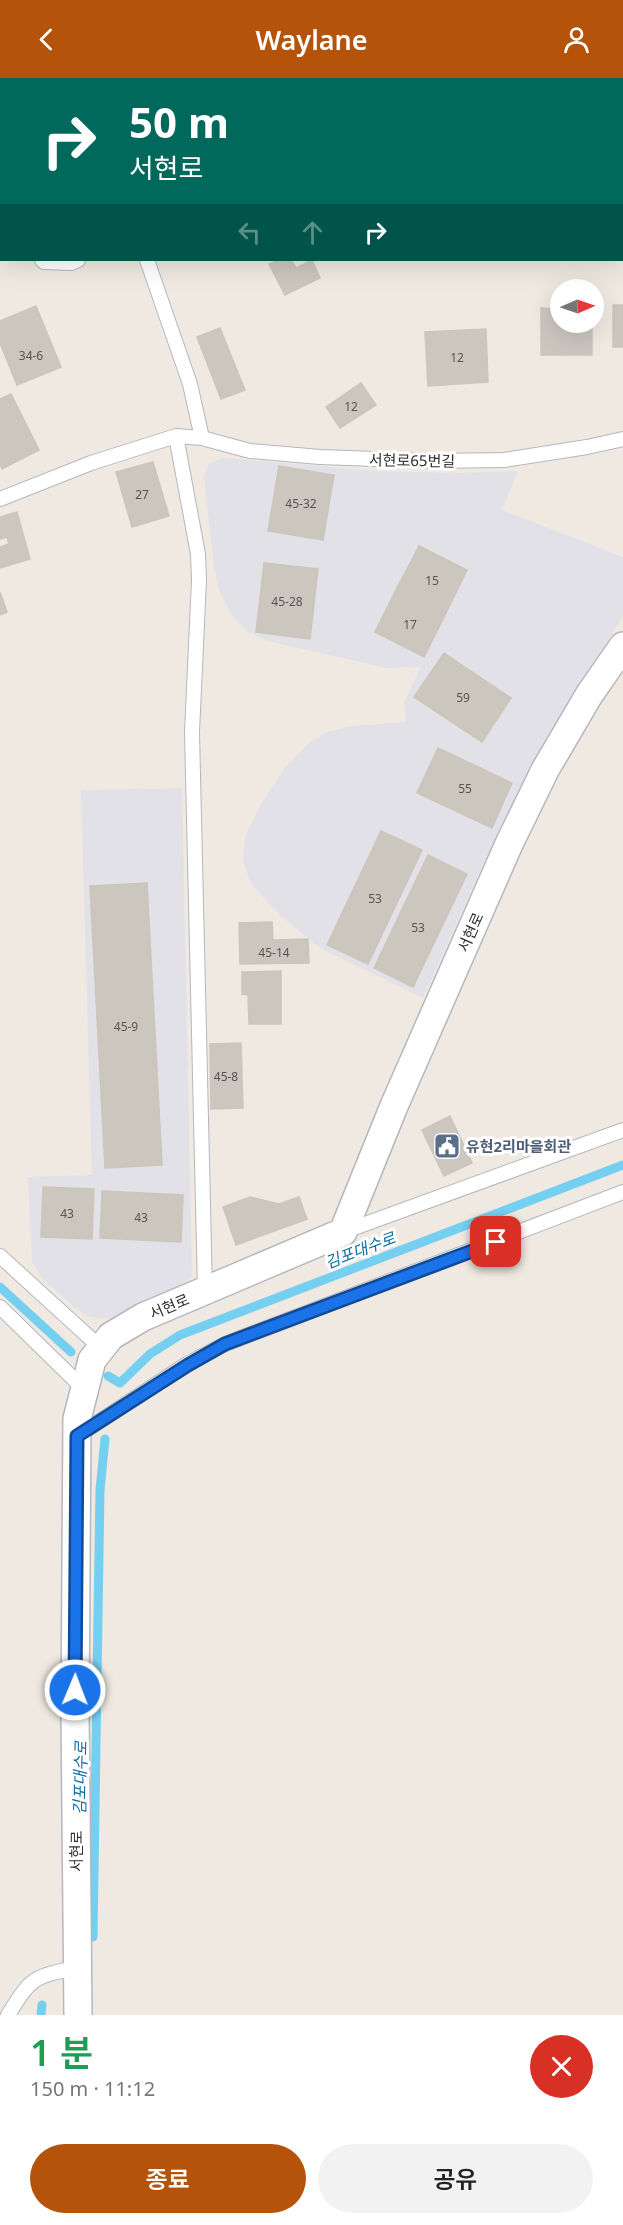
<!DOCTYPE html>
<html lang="ko">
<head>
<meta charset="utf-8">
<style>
  body { margin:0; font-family:"Noto Sans","Noto Sans KR",sans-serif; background:#f2f2f2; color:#222; height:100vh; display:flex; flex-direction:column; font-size:22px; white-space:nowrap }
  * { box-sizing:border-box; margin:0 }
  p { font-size:20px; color:#767676 }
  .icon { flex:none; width:33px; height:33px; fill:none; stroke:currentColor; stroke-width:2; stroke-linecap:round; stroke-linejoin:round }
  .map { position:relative; height:1937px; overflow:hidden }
  .panel { display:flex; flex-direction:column; background:#fff; flex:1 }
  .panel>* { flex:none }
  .hud { position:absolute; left:0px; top:0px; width:624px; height:183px; box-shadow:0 6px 24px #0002; background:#00695c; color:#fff; overflow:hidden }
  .needle { width:39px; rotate:88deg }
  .tools { position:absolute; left:550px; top:201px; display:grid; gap:12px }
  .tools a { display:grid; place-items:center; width:54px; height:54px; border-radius:50%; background:#fff; box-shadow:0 6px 24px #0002; font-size:30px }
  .pin { position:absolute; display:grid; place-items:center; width:51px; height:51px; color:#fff; margin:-26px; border-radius:12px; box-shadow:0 3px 9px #0006 }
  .me { position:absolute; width:66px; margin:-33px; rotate:1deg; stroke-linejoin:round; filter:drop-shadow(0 0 4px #0008) }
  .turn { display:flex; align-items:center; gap:21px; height:126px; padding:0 30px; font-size:27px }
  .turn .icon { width:78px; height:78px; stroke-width:2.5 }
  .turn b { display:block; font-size:42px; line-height:51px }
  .lanes { display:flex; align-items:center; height:57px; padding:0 30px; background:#0003; justify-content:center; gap:30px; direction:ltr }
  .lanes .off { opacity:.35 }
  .round { display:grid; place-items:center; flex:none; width:63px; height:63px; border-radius:32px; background:#f2f2f2 }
  .overview { display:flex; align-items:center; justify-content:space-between; height:102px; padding:0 30px }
  h1 { font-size:36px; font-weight:600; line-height:45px; color:#1e9e55 }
  .cta { display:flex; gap:12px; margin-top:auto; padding:12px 30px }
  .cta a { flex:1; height:69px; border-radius:36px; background:#b45309; color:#fff; font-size:24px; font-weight:600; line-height:69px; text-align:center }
  .cta a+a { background:#f2f2f2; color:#222 }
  header { display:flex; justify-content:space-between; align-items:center; height:78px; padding:0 30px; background:#b45309; color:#fff; font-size:27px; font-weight:600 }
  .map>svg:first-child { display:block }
</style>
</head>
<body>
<header><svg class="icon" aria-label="back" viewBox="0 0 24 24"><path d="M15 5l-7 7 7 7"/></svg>Waylane<svg class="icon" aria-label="person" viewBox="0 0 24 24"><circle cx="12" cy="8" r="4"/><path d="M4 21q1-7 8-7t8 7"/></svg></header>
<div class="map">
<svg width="623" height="1937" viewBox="0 0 623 1937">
  <rect width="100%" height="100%" fill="#efe9e1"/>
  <path fill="#e3e1e8" d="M224,380l152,13 85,2 57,-2 -16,39 121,47v59l-75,119 -67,134 -58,129 -103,-50 -40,-33 -29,-31 -8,-24 2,-23 16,-33 23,-35 25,-26 18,-11 24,-6 55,-4 -2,-20 17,-35 -34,1 -119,-27 -19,-9 -17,-17 -12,-22 -6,-26 -10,-90 4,-13z
    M182,710l10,489 -24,17 -47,22 -17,3 -16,-3 -14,-9 -32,-29 -10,-16 -4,-85 64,-2 -11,-385z"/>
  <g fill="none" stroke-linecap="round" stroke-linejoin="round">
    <path stroke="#75cff0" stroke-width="9" d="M0,1209l71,65
      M108,1298l12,7 30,-29 30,-19 443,-170
      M93,1859l7,-447 5,-51
      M41,1937l1,-10"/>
  </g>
  <path fill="#cbc7bf" stroke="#cbc5ba" stroke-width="1.5" d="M278,182h13l5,8 16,-8 8,18 -35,17 -16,-31z
    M613,227h10v42h-10z
    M36,228l25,61 -44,18 -17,-42v-22z
    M541,230l20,1v13h31v33h-51z
    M220,250l25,62 -24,9 -24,-62z
    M486,251l2,53 -60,4 -3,-54z
    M361,305l15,22 -36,23 -14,-21z
    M11,316l28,56 -37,19 -2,-5v-65z
    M153,384l16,54 -37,11 -16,-55z
    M279,388l55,9 -11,65 -55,-9z
    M17,434l13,47 -30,9v-21l9,-3 -2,-7 -7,2v-22z
    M419,468l48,24 -22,45 -49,-25z
    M264,485l54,6 -8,70 -54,-7z
    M396,512l49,25 -21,42 -49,-25z
    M0,514l7,20 -7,3z
    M444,575l67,45 -29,44 -68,-45z
    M438,670l74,35 -20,45 -75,-35z
    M381,753l41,19 -54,114 -41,-19z
    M428,777l39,19 -54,113 -39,-19z
    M147,805l15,282 -57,3 -15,-282z
    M272,844l1,18 35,-1 1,24 -69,1 -1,-41z
    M281,893v53h-32l-1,-29 -6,-1v-22z
    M241,965l2,65 -32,1 -1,-65z
    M450,1038l22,47 -28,13 -22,-46z
    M43,1109l51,2 -2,50 -51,-2z
    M102,1113l81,4 -2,47 -81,-4z
    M250,1119l29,7 20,-7 8,22 -71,26 -13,-38z"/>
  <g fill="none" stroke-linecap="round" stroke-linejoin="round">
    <defs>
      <path id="lane" d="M0,105l2,3
        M42,182l2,2 27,1 7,-3
        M147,182l43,124 12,54
        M176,358l22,118 1,26 -7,152 13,559
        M0,421l91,-36 85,-27 26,2 48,13 70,6 112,4 72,-1 83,-13 36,-8
        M343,1154l280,-102
        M0,1178l101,92
        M0,1229l85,83
        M77,1358l110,-72 38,-20 398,-152
        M8,1937c23,-37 25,-39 69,-47"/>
      <path id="street" d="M78,1937l-3,-303 2,-293 15,-59 19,-24 32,-19 200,-85 51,-126 115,-262 36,-74 44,-75 34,-49"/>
    </defs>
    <use href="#lane" stroke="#b4b7c1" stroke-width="16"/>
    <use href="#street" stroke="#b4b7c1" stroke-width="30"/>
    <use href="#lane" stroke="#fff" stroke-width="14"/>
    <use href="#street" stroke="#fff" stroke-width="27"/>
  </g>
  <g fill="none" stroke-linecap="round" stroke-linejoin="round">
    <defs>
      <path id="route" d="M75,1612l2,-254 111,-71 37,-21 271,-102"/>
    </defs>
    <use href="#route" stroke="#114b97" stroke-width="15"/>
    <use href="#route" stroke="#1a73e8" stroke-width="10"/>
  </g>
  <defs>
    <symbol id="civic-square" viewBox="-11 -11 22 22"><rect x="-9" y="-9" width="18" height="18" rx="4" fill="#5c6f8a" stroke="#fff"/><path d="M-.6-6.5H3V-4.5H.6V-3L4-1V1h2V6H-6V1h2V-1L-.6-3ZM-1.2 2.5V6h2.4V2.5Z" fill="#fff"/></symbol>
  </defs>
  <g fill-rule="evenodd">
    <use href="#civic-square" x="432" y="1053" width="30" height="30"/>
  </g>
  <g text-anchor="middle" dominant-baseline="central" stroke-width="6" stroke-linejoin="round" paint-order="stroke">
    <g font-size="12" fill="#555452">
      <text x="31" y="277">34-6</text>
      <text x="457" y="279">12</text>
      <text x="351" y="328">12</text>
      <text x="142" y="416">27</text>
      <text x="301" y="425">45-32</text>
      <text x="432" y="502">15</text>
      <text x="287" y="523">45-28</text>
      <text x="410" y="546">17</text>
      <text x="463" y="619">59</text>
      <text x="465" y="710">55</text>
      <text x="375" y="820">53</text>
      <text x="418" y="849">53</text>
      <text x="274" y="874">45-14</text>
      <text x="126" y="948">45-9</text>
      <text x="226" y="998">45-8</text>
      <text x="67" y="1135">43</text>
      <text x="141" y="1139">43</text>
    </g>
    <g font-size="15" fill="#2e2e2e" stroke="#fff">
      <text transform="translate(412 382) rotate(1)">서현로65번길</text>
      <text transform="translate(470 854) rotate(-66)">서현로</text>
      <text transform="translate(169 1228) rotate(-23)">서현로</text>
      <text transform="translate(76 1773) rotate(-90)">서현로</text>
    </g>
    <g font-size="15" font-weight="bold" fill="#4e5e75" stroke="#fff" text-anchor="start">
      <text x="466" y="1068">유현2리마을회관</text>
    </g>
    <g font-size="16" font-style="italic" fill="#0d6fa3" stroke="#fff">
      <text transform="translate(360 1172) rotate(-21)">김포대수로</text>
      <text transform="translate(80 1700) rotate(-89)">김포대수로</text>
    </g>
  </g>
</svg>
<div class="tools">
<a><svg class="needle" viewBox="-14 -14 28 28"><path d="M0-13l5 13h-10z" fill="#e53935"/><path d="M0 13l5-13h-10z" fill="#767676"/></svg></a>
</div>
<div class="pin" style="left:496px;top:1164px;background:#d93025"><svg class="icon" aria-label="arrive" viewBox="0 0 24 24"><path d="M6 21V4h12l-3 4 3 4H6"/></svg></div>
<svg class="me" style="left:75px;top:1612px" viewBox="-20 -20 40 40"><circle r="17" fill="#1a73e8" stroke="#fff" stroke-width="3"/><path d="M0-11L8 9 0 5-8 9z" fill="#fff"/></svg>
<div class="hud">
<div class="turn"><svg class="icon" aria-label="right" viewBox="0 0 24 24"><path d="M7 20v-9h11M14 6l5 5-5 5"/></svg><div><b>50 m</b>서현로</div></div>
<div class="lanes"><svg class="icon off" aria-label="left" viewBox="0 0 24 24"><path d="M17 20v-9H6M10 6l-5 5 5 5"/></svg><svg class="icon off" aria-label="ahead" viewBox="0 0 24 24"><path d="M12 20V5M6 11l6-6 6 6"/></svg><svg class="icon" aria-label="right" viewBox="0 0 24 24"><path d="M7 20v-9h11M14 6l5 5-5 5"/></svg></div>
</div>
</div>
<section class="panel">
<div class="overview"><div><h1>1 분</h1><p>150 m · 11:12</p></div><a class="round" style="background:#d93025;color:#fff"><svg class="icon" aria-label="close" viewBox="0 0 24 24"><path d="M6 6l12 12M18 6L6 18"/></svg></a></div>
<div class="cta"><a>종료</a><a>공유</a></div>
</section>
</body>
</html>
